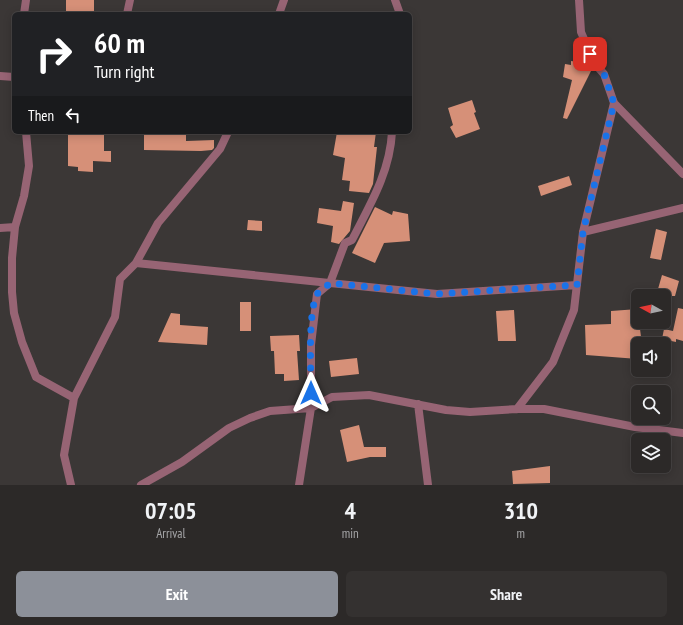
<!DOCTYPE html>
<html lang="en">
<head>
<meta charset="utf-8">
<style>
  body { margin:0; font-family:"PT Sans Narrow",sans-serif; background:#343130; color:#f1f3f6; height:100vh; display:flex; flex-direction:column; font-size:15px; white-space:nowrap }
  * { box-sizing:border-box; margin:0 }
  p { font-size:13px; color:#a6a6a8 }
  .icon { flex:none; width:22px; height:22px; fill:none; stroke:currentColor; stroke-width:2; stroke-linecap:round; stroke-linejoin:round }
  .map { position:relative; height:485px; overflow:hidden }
  .drawer { display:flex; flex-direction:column; background:#2c2928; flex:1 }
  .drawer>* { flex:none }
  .hud { position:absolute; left:12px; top:12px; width:400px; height:122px; border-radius:6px; box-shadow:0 2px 10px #0003,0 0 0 1px #484545; background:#202124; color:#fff; overflow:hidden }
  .needle { width:26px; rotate:278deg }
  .buttons { position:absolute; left:631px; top:289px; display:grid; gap:8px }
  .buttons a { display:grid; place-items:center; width:40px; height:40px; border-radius:6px; background:#2c2928; box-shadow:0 2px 10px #0003,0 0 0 1px #484545; font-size:20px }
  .pin { position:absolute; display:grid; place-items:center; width:34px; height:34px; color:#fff; margin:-17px; border-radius:8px; box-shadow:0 2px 6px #0006 }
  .me { position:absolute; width:44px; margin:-22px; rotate:0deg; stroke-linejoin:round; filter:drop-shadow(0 0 3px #0008) }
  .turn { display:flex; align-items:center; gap:14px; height:84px; padding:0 16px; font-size:18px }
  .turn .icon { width:52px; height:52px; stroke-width:2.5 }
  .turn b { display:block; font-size:28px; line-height:34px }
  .then { display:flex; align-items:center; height:38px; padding:0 16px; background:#0003; gap:8px; font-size:15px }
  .eta { display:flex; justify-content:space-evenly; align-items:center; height:68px; text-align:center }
  .eta b { font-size:24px; font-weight:700; line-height:28px }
  .cta { display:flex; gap:8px; margin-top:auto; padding:8px 16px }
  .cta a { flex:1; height:46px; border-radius:6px; background:#8c9099; color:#fff; font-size:16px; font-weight:700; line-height:46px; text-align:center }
  .cta a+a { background:#343130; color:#f1f3f6 }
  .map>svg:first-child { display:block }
</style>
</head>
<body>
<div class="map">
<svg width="683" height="485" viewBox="0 0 683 485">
  <rect width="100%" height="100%" fill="#3b3736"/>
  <path fill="#d69078" d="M66,0h28v12l-28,-1z
    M571,61l15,2v6h6l-25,50 -4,-1 9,-38 -9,-3 2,-13 6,1z
    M472,100l4,12 -2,1 6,16 -24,9 -6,-11 3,-2 -5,-17z
    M144,132h31v3l11,-1v7l28,-1v8l-2,2 -11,1 -57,-1z
    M337,132h39l-2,15h3l-4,37 -4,9 -20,-2 1,-10 -8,-1 3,-22 -12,-3z
    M85,133l19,1v17h7v11l-18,-1v11l-15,-1v-4l-10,-1v-31h17z
    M569,176l3,9 -31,11 -3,-10z
    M343,201l11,2 -4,28 -11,13 -8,-2 2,-16 -16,-3 2,-15 22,3z
    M375,207l17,8 1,-4 15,3 2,27 -26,2 -9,20 -23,-10z
    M248,220l14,1v10l-15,-1z
    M656,229l11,3 -6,28 -11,-2z
    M662,275l17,6 -4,15h-19z
    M240,302h11v29h-11z
    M678,308l5,1v32l-7,-2v3l-14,-3 2,-10 9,2z
    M638,309v20h2l2,15h-4v15l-52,-4 -1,-30 26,-1v-13z
    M514,310l2,31h-18l-2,-30z
    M171,313l9,1v11l28,2 -1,18 -49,-3z
    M299,335l1,16h-3l2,29 -15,1v-7h-9l-1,-23h-3l-1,-15z
    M357,358l2,16 -28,3 -2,-16z
    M359,425l5,22h22v10h-16l-23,5 -7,-32z
    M550,466v17l-37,1 -1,-13z"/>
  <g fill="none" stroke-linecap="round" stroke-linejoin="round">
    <path stroke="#976474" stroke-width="8" d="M395,0l5,14
      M579,0l2,32 14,32 9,10 10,29 69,71
      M24,14l2,-14
      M127,14l3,-14
      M279,14l5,-14
      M0,76l14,1
      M26,132l3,34 -5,30 -9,31 -3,31v34l2,21 8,29 14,35 38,21 -10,57 7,30
      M0,228l15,-1
      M583,232l100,-24
      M136,263l301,31 140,-9
      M74,398l41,-81 5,-38 16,-16 22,-40 62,-74 8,-17
      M418,404l10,81
      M517,409l36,-47 21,-52 9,-78 31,-129
      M141,485l41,-23 47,-34 21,-10 20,-7 41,-3 21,-11 37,-2 77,15 24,2 47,-3h27l91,18 48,6
      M299,485l12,-77v-63l6,-51 13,-11 15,-40 7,-3c18,-35 38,-68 40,-108"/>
  </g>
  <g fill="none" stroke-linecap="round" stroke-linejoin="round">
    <path stroke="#1a73e8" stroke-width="7" stroke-dasharray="0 12.6" d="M311,393c0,-26 -3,-74 5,-97 2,-5 10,-9 14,-13l107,11 140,-9 6,-53 31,-129 -10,-29 -9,-10 -5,-10"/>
  </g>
</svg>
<div class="buttons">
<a><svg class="needle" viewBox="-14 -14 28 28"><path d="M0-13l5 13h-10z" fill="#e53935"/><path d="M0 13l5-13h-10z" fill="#a6a6a8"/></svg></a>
<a><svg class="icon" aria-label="sound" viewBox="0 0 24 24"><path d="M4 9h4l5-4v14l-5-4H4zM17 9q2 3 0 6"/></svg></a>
<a><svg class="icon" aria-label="search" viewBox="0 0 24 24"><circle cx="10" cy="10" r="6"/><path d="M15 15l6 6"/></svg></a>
<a><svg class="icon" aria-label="layers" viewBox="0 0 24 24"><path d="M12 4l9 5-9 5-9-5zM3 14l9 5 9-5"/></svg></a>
</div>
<div class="pin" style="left:590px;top:54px;background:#d93025"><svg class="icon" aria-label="arrive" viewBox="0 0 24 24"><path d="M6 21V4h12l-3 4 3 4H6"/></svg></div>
<svg class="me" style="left:311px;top:393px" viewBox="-20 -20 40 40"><path d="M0-17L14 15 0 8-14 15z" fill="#1a73e8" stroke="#fff" stroke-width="4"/></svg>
<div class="hud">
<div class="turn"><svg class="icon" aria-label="right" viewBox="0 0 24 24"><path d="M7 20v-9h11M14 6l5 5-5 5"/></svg><div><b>60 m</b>Turn right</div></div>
<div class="then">Then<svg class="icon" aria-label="left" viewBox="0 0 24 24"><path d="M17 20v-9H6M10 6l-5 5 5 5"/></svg></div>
</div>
</div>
<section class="drawer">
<div class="eta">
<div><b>07:05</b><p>Arrival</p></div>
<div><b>4</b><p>min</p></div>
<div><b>310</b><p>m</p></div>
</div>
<div class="cta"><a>Exit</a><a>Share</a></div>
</section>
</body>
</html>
